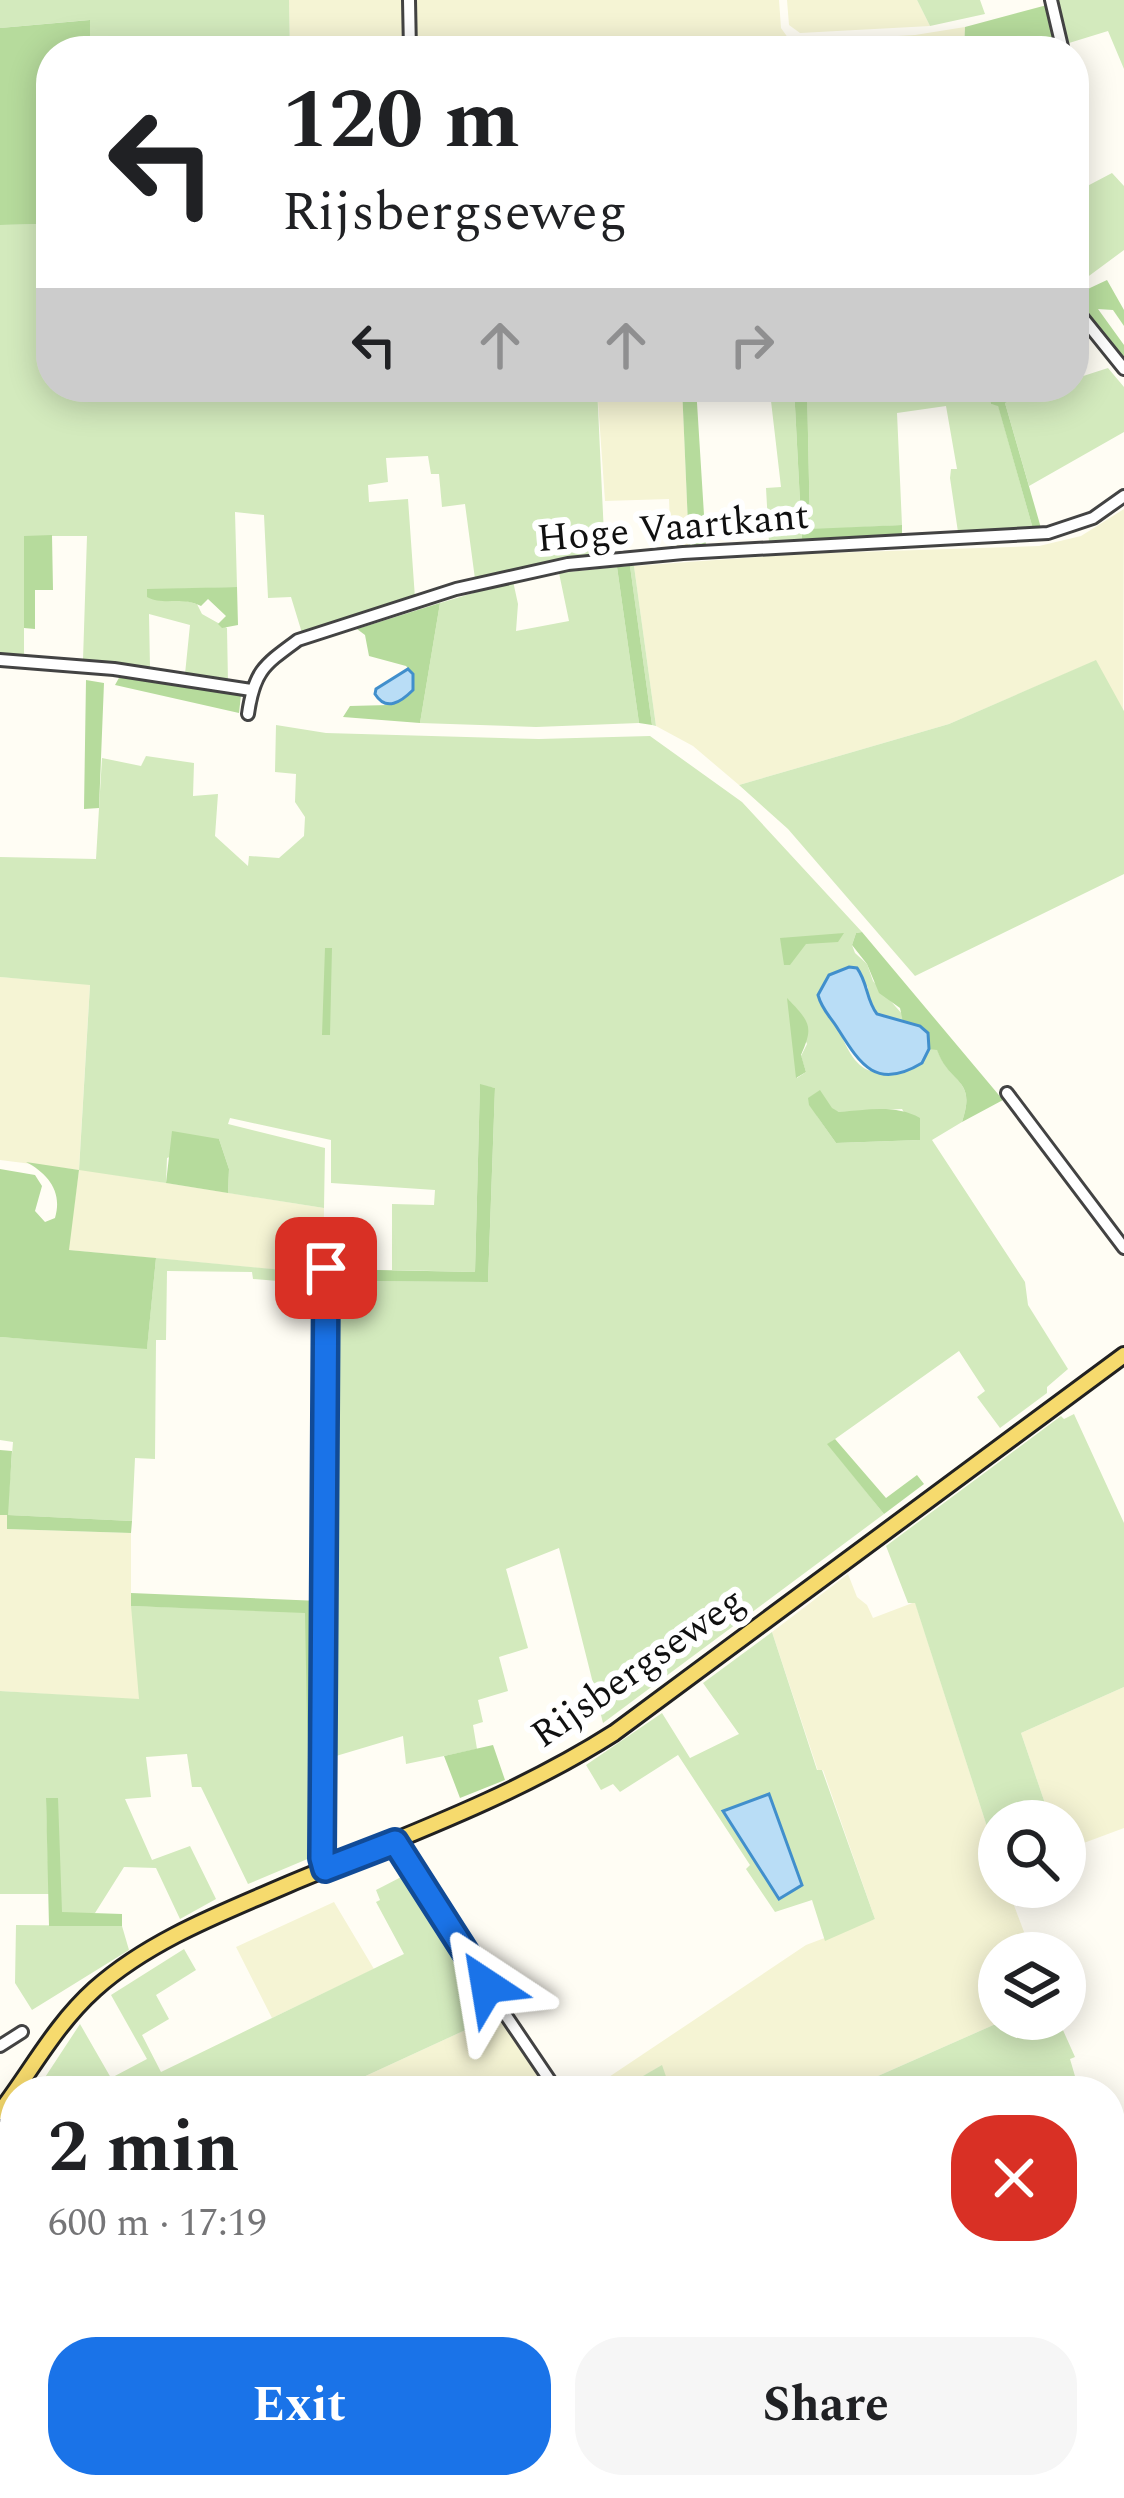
<!DOCTYPE html>
<html lang="en">
<head>
<meta charset="utf-8">
<style>
  body { margin:0; font-family:Spectral,serif; background:#f6f6f6; color:#202124; height:100vh; display:flex; flex-direction:column; font-size:45px; white-space:nowrap }
  * { box-sizing:border-box; margin:0 }
  p { font-size:39px; color:#757577 }
  .icon { flex:none; width:66px; height:66px; fill:none; stroke:currentColor; stroke-width:2; stroke-linecap:round; stroke-linejoin:round }
  .map { position:relative; flex:1; overflow:hidden }
  .sheet { position:absolute; left:0px; top:2076px; width:1125px; height:423px; display:flex; flex-direction:column; background:#fff; border-radius:48px 48px 0 0; box-shadow:0 6px 30px #0003 }
  .sheet>* { flex:none }
  .top-card { position:absolute; left:36px; top:36px; width:1053px; height:366px; border-radius:48px; box-shadow:0 6px 30px #0003; background:#fff; color:#202124; overflow:hidden }
  .tools { position:absolute; left:978px; top:1800px; display:grid; gap:24px }
  .tools a { display:grid; place-items:center; width:108px; height:108px; border-radius:50%; background:#fff; box-shadow:0 6px 30px #0003; font-size:60px }
  .pin { position:absolute; display:grid; place-items:center; width:102px; height:102px; color:#fff; margin:-51px; border-radius:24px; box-shadow:0 6px 18px #0006 }
  .me { position:absolute; width:132px; margin:-66px; rotate:327deg; stroke-linejoin:round; filter:drop-shadow(0 0 9px #0008) }
  .turn { display:flex; align-items:center; gap:42px; height:252px; padding:0 48px; font-size:54px }
  .turn .icon { width:156px; height:156px; stroke-width:2.5 }
  .turn b { display:block; font-size:84px; line-height:102px }
  .lanes { display:flex; align-items:center; height:114px; padding:0 48px; background:#0003; justify-content:center; gap:60px; direction:ltr }
  .lanes .off { opacity:.35 }
  .round { display:grid; place-items:center; flex:none; width:126px; height:126px; border-radius:48px; background:#f6f6f6 }
  .overview { display:flex; align-items:center; justify-content:space-between; height:204px; padding:0 48px }
  h1 { font-size:72px; font-weight:700; line-height:90px }
  .primary-button { display:flex; gap:24px; margin-top:auto; padding:24px 48px }
  .primary-button a { flex:1; height:138px; border-radius:48px; background:#1a73e8; color:#fff; font-size:48px; font-weight:700; line-height:138px; text-align:center }
  .primary-button a+a { background:#f6f6f6; color:#202124 }
  .map>svg:first-child { display:block }
</style>
</head>
<body>
<div class="map">
<svg width="1124" height="2498" viewBox="0 0 1124 2498">
  <rect width="100%" height="100%" fill="#fffdf4"/>
  <path fill="#f5f4d4" d="M289,0h119l2,51h-120z
    M416,0h363l2,28 10,14 124,-7 50,-8 -1,24h-547z
    M787,0h130l13,26 -130,7 -11,-8z
    M597,387h85l7,161 -18,1 -2,-50 -64,2z
    M1124,509l-1,203 -28,-51 -146,63 -210,61 -46,-39 -37,-20 -22,-160 163,-12 242,-8 42,-10z
    M0,977l90,7 -11,185 245,39 -1,66 -255,-24 11,-80 -79,-10z
    M0,1515h7v14l124,4v66l9,101 -140,-9z
    M848,1574l9,23 10,8 6,13 42,-16 84,262v23h8l25,66h-33v66h8l-163,72h-173l-10,-25 -44,25h-29l218,-146 69,-26 -52,-149 -5,1 -46,-139z
    M1124,1687v141l-59,22v-29h-14l-30,-88z
    M334,1902l40,67 -102,49 -36,-71z
    M498,2015l49,74 -4,2h-210z
    M15,2126v217l-13,7 -2,-206z
    M1124,2256v87l-14,4v-86z
    M217,2484h399l7,14h-435z
    M938,2484h121v14h-116z"/>
  <path fill="#d3eabd" fill-rule="evenodd" d="M0,0h289l1,51h-200l-1,-31 -89,8z
    M917,0h63l5,14 -55,12z
    M1057,0h67v69l-16,-38 -39,12z
    M1112,173l12,13v64l-50,37v-94z
    M51,224v163h546l8,169 -63,7 -67,16 -10,-75 -23,3 -3,-33h-8l-3,-18 -42,2 2,24 -20,3 1,17 39,-3 7,99 -113,35 -11,-36 -23,1 -4,-83 -29,-3 2,75 -90,3 1,7 27,1 22,6 5,10 25,14 1,55 -43,-9 5,-49 -41,-11 1,54 -67,-8 4,-124h-63v120l-24,-1v-430z
    M1108,368l16,19v45l-95,54 -24,-83 46,-16h23v-8z
    M720,387h74l8,153 -33,2 -3,-54 15,-1 -10,-86 5,-1 -1,-7 -54,3z
    M807,387h178l6,17 7,1 35,124 -75,3 -8,-54 1,-9h6l-11,-63 -49,7 5,112 -92,5z
    M630,566h4l22,160 -4,-1z
    M617,567l22,156 -103,4 -116,-4 20,-120 73,-22 5,23 -2,27 53,-10 -10,-48z
    M1096,660l28,51v163l-209,102 -127,-147 -49,-44 210,-61z
    M276,725l50,8 213,6 111,-3 92,66 120,130 -6,1 -4,12 3,8 12,11 6,17 30,34v7l-26,-8 -9,-16v-12l-29,43c21,57 43,48 88,26l2,-6h8c13,37 40,28 25,73l-30,18 93,142 3,23 40,64 -21,18v6l-47,35 -23,-31 8,-6 -26,-40 -131,93 56,70 -281,209 -44,-175 -53,21 22,79 -29,9 9,34 -30,9 5,22 -10,3 4,24 -71,15 -3,-28 -77,23 4,-478 158,1 7,-194 -15,-3 -5,187 -83,-2v-66l42,1 1,-15 -104,-7v-43l-101,-22 -2,6 97,24 -1,60 -96,-15 1,-24 -10,-30 -52,19 -1,25 -87,-13 11,-185 -90,-8v-120l96,2 6,-101 39,8 5,-10 48,7 -1,33 25,-2 -3,42 33,30 1,-10 30,2 25,-22 1,-19 -10,-15 1,-28 -21,-2zM789,1000l18,44 -6,12 5,16 -9,6zM832,1109l7,3 63,-3 18,31 -84,3 -19,-27z
    M156,1258l158,15v11l-61,-5 -1,-7 -85,-1 -1,69h-10l-1,119 -20,-1 -3,63 -125,-6 6,-73 -13,-2v-103l147,11z
    M1074,1414l50,109v164l-103,46 30,88h-52v43l-84,-261h-7l-22,-57 175,-130 3,3z
    M131,1606l175,6 2,161 10,1 -1,81 -69,29 -47,-97h-9l-5,-33 -41,3 5,40 -26,2 27,61 38,-14 26,53 -36,20 -24,-51 -32,-1 -29,46h-34l-4,-115 -11,1 3,95h-49v-203l139,8z
    M772,1632l45,138h5l53,149 -50,22 -13,-41 -37,12 -29,-43 4,-4 -72,-110 -58,37 -7,-8 -12,6 -15,-25 76,-52 28,45 49,-24 -36,-51z
    M407,1874l91,141 -165,76h-297l44,-67 31,54 36,-19 -36,-64 73,-46 12,21 -40,25 13,24 -27,16 19,37 243,-118 -28,-52 4,-2 -4,-10z
    M16,1925l106,1 7,24 -97,60 -17,-27z
    M1007,2019h51l17,38 -5,2 7,24 -9,3 1,5h-225z
    M662,2065l9,26h-54z
    M15,2343v132l-15,8v-137l3,4z
    M103,2484h114l-29,14h-102l-2,-4z
    M616,2484h250l-26,9 1,5h-218z"/>
  <path fill="#b6db9c" d="M1047,5l11,46h-94l1,-24z
    M90,20v31h-39v173l-51,1v-197z
    M1107,280l17,30v16l-11,-16 -15,-1 26,36v15l-49,-65z
    M682,387h14l10,160 -17,1z
    M794,387h13l3,142 92,-4v9l-100,6z
    M985,387h66l-46,16 36,125 -8,1 -35,-123 -7,-2z
    M52,535l1,55h-18v39l-11,-1v-92z
    M630,566l22,159 -13,-2 -22,-156z
    M237,587l1,38 -16,3 -4,-4 8,-8 -18,-17 -7,7c-21,-10 -37,0 -54,-9v-8z
    M440,603l-20,120 -77,-6 7,-11 38,-1 25,-31 -7,-8 -37,-10 -4,-21 -8,-6z
    M120,676l121,19 -2,18 -124,-28z
    M86,680l18,3 -5,125 -15,1z
    M862,932l141,168 -41,22c15,-45 -12,-36 -25,-72l-8,-1 -1,-16 -8,-7 -17,-4 -3,-14 -21,-15 -12,-29 -15,-19 4,-12z
    M844,933l-6,9 -32,2 -16,21h-6l-4,-27z
    M325,948h7l-2,87h-8z
    M787,998c23,24 27,28 14,57l5,17 -10,6z
    M480,1084l15,4 -7,194 -158,-1v-12l145,3z
    M820,1090l12,18 7,4c27,-2 57,-8 81,6v22l-84,3 -27,-38 -1,-7z
    M172,1131l47,8 10,30 -1,24 -62,-10z
    M26,1162l53,8 -10,80 87,8 -9,91 -147,-12v-168l35,6 7,11 -7,25 10,11 10,-4c8,-27 -8,-45 -29,-56z
    M835,1439l51,59 31,-23 7,9 -40,30 -57,-70z
    M0,1450l12,1 -4,64 124,6 -1,12 -124,-4v-14h-7z
    M131,1593l189,8 -2,173h-10l-3,-161 -174,-7z
    M493,1745l12,35 -45,18 -16,-42z
    M46,1798h12l4,114 60,2v12h-73z"/>
  <path fill="#b9ddf6" stroke="#418fcc" stroke-width="3" d="M408,669l5,5v16c-12,12 -27,22 -38,4l1,-5z
    M849,967l8,1c11,15 9,32 20,46l43,12 8,7 1,16 -7,14c-46,28 -62,1 -84,-34 -8,-13 -16,-19 -20,-34l11,-20z
    M769,1794l33,91 -23,14 -56,-88z"/>
  <g fill="none" stroke-linecap="round" stroke-linejoin="round">
    <defs>
      <path id="minor" d="M409,0l1,51
        M1051,0l12,51
        M1074,307l50,62
        M0,660l114,9 137,21
        M248,714c6,-43 16,-49 50,-74l158,-51 112,-25 115,-11 365,-20 45,-15 31,-22
        M1007,1093l117,155
        M395,1842l68,110 94,139
        M325,1869l1,-601
        M0,2046l22,-14
        M1067,2484l1,14"/>
      <path id="major" d="M0,2112c32,-42 55,-87 95,-123 55,-49 127,-76 194,-105 110,-46 223,-86 325,-151l510,-378"/>
    </defs>
    <use href="#minor" stroke="#434343" stroke-width="16"/>
    <use href="#major" stroke="#212121" stroke-width="20"/>
    <use href="#minor" stroke="#fff" stroke-width="10"/>
    <use href="#major" stroke="#f6da6d" stroke-width="14"/>
  </g>
  <g fill="none" stroke-linecap="round" stroke-linejoin="round">
    <defs>
      <path id="route" d="M326,1268l-4,590 3,11 70,-27 92,144"/>
    </defs>
    <use href="#route" stroke="#114b97" stroke-width="30"/>
    <use href="#route" stroke="#1a73e8" stroke-width="21"/>
  </g>
  <g text-anchor="middle" dominant-baseline="central" stroke-width="12" stroke-linejoin="round" paint-order="stroke">
    <g font-size="39" fill="#101010" stroke="#fff">
      <text transform="translate(673 528) rotate(-5)">Hoge Vaartkant</text>
      <text transform="translate(638 1668) rotate(-35)">Rijsbergseweg</text>
    </g>
  </g>
</svg>
<div class="tools">
<a><svg class="icon" aria-label="search" viewBox="0 0 24 24"><circle cx="10" cy="10" r="6"/><path d="M15 15l6 6"/></svg></a>
<a><svg class="icon" aria-label="layers" viewBox="0 0 24 24"><path d="M12 4l9 5-9 5-9-5zM3 14l9 5 9-5"/></svg></a>
</div>
<div class="pin" style="left:326px;top:1268px;background:#d93025"><svg class="icon" aria-label="arrive" viewBox="0 0 24 24"><path d="M6 21V4h12l-3 4 3 4H6"/></svg></div>
<svg class="me" style="left:487px;top:1986px" viewBox="-20 -20 40 40"><path d="M0-17L14 15 0 8-14 15z" fill="#1a73e8" stroke="#fff" stroke-width="4"/></svg>
<div class="top-card">
<div class="turn"><svg class="icon" aria-label="left" viewBox="0 0 24 24"><path d="M17 20v-9H6M10 6l-5 5 5 5"/></svg><div><b>120 m</b>Rijsbergseweg</div></div>
<div class="lanes"><svg class="icon" aria-label="left" viewBox="0 0 24 24"><path d="M17 20v-9H6M10 6l-5 5 5 5"/></svg><svg class="icon off" aria-label="ahead" viewBox="0 0 24 24"><path d="M12 20V5M6 11l6-6 6 6"/></svg><svg class="icon off" aria-label="ahead" viewBox="0 0 24 24"><path d="M12 20V5M6 11l6-6 6 6"/></svg><svg class="icon off" aria-label="right" viewBox="0 0 24 24"><path d="M7 20v-9h11M14 6l5 5-5 5"/></svg></div>
</div>
<section class="sheet">
<div class="overview"><div><h1>2 min</h1><p>600 m · 17:19</p></div><a class="round" style="background:#d93025;color:#fff"><svg class="icon" aria-label="close" viewBox="0 0 24 24"><path d="M6 6l12 12M18 6L6 18"/></svg></a></div>
<div class="primary-button"><a>Exit</a><a>Share</a></div>
</section>
</div>
</body>
</html>
